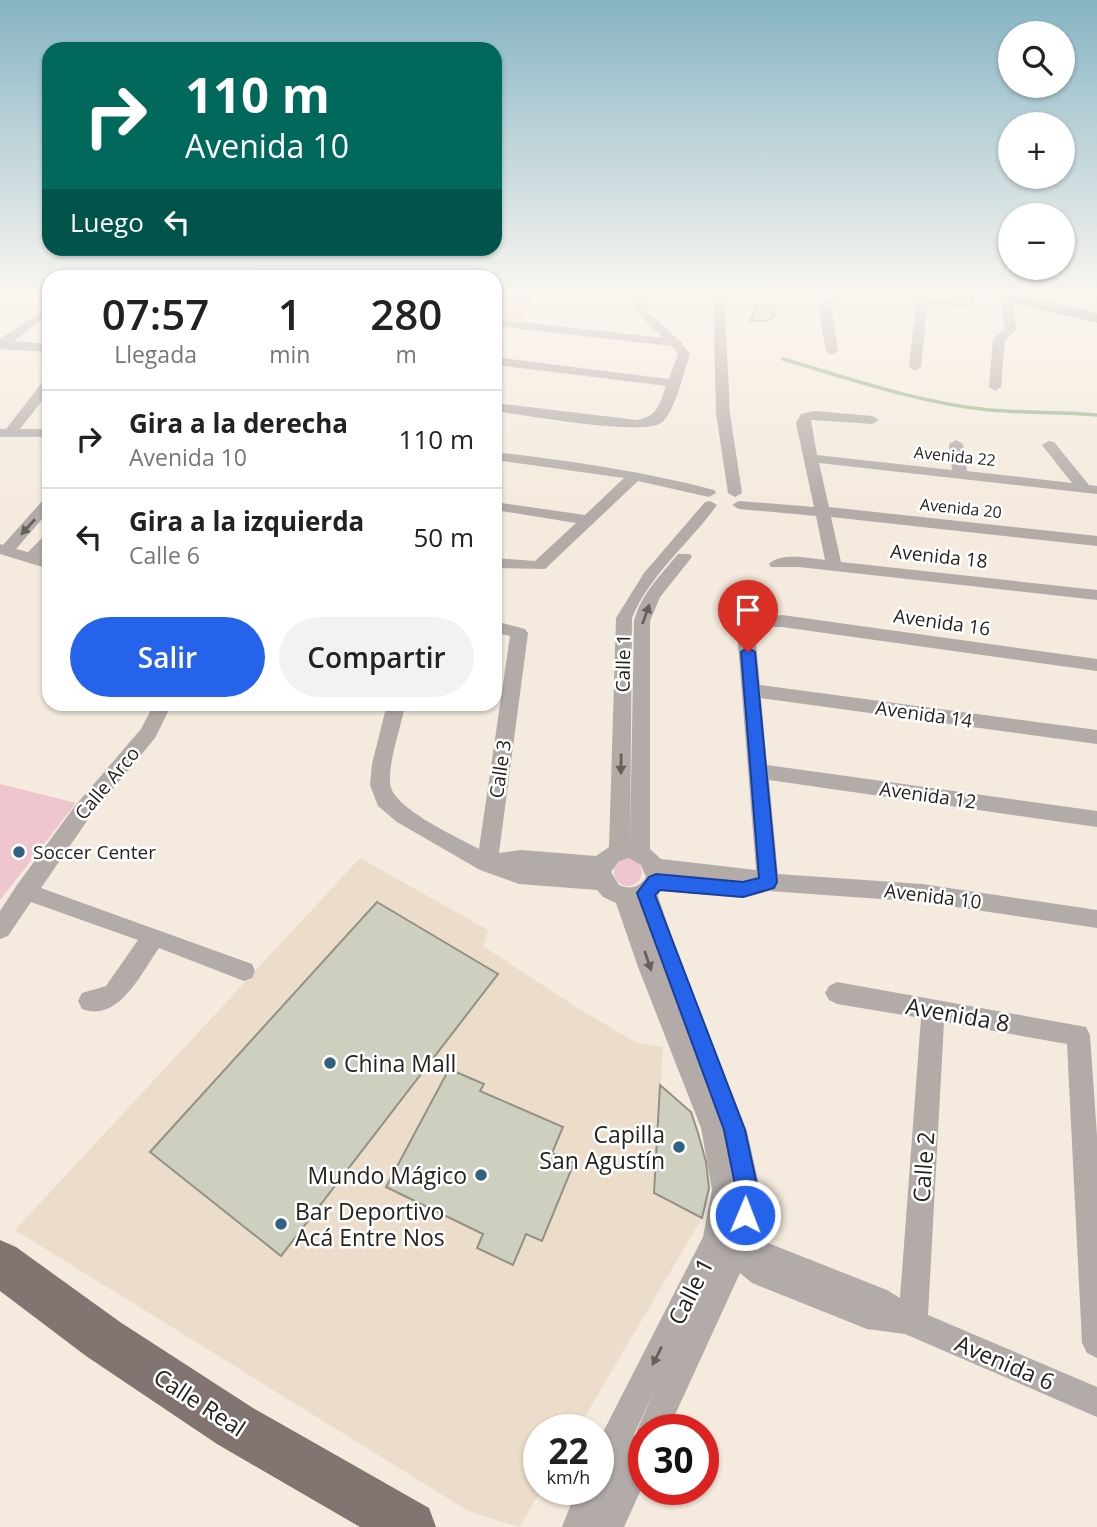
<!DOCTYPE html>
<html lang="es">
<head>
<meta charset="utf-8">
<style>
  body { margin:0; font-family:"Open Sans",sans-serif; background:#f2f2f2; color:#222; height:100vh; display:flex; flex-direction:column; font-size:26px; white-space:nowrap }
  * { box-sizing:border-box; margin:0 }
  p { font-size:23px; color:#767676 }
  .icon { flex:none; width:38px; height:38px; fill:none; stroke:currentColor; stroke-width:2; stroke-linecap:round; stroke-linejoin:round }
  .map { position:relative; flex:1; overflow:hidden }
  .details { position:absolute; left:42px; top:270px; width:460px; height:441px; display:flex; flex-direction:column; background:#fff; border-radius:21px; box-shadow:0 2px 5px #0004 }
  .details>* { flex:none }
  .guide { position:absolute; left:42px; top:42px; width:460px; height:214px; border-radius:21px; box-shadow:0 2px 5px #0004; background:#00695c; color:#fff; overflow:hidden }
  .tools { position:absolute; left:998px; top:21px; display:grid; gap:14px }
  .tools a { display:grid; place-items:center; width:77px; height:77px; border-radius:50%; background:#fff; box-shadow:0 2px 5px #0004; font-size:35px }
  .speed { position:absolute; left:523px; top:1414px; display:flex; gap:14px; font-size:35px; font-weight:700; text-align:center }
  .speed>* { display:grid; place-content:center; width:91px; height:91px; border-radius:50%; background:#fff; box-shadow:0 2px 5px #0004; line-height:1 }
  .speed small { font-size:18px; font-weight:400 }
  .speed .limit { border:10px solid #d22; background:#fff; color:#111 }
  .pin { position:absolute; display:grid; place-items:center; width:60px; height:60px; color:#fff; margin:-72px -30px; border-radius:50% 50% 50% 0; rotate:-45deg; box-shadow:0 0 7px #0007 }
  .pin .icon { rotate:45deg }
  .me { position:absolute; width:77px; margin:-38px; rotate:1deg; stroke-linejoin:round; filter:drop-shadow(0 0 5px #0008) }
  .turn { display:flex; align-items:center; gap:24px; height:147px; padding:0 28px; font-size:32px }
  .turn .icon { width:91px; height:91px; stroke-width:2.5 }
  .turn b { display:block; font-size:49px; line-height:60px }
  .then { display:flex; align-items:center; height:66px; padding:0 28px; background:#0003; gap:14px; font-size:26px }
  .eta { display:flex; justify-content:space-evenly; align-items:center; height:119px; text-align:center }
  .eta b { font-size:42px; font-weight:600; line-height:49px }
  .action { display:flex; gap:14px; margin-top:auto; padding:14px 28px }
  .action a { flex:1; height:80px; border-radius:42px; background:#2563eb; color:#fff; font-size:28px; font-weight:600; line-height:80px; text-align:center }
  .action a+a { background:#f2f2f2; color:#222 }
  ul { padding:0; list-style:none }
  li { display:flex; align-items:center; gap:21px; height:98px; padding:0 28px; border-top:2px solid #e0e0e0 }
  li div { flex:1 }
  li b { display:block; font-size:26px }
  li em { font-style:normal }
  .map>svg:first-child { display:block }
</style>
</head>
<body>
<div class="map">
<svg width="1097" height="1527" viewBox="0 0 1097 1527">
  <rect width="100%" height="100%" fill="#f4eadd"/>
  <path fill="#ecddca" d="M1010,292h87v20z
    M360,858l128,72 -5,16 93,61 59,35 28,5 -9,146 48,25 -125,212h-38v59h3l-23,38 -49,-15 -455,-282z"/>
  <path fill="#efc6cd" d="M495,292l39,1 -13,27 -26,-3z
    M0,784l76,19 -76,97z
    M614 872a14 14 0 1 1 28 0a14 14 0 1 1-28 0Z"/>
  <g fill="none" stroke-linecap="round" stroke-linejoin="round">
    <path stroke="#94b38b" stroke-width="3.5" d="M783,359c68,20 136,44 207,51 35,3 72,2 107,5"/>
  </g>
  <path fill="#cfcfc0" stroke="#929284" stroke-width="2" d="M928,292l30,1 -2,12 -30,-3z
    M958,293l15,2 -2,12 -15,-2z
    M756,304l18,2v11l-7,4h-16z
    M377,902l121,72 -217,282 -131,-104z
    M449,1069l35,15 -4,7 83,36 -11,26 22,10 -32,78 -16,-7 -13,31 -36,-17 6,-14 -97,-47z
    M660,1085l31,27 7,21 8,29 3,26 -7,30 -48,-25z"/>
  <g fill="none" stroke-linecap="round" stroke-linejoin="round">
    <path fill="#b2aba8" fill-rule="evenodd" d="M567,292h82l-2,19 34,31 9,12c-5,15 -16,61 -29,69 -21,13 -136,-8 -166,-12v-8l142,17c21,-4 22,-15 29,-34l-171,-21v-8l174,22 9,-25 -6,-8 -177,-20v-7l168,19 -28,-27 2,-11 -64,-5z
      M713,292h11l6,121 12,80 -7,4 -7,-4 -12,-80z
      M845,292h16l-30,12 7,47 -6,4 -6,-4 -8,-42 4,-9z
      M917,292h12l-8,75 -6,4 -6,-4z
      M1007,293l6,3 3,34 -11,10 -4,47 -6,4 -6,-4 4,-48 11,-10 -3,-33z
      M49,306v8l-35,27 35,3v8l-49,-3v-10z
      M49,379v13l-29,37h29v8h-49v-8h6l38,-49z
      M815,411l57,5 7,4 -7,4 -61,-4 6,35 135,15 -3,-26 7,-4 7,4 4,27 105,12 -30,-38 7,-4 5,1 35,43 8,1v8l-278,-31 10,44 268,29v10l-266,-29 10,45 256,28v10l-298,-33h-28l-2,-3c12,-12 40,-6 56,-4l-9,-44 -77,-7 -7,-4 7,-4 75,6 -18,-84 5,-9z
      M495,452c74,9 147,19 219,38l2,3 -7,4 -71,-16 -93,88 -50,-1v-10l40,3 41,-38 -81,-13v-8l90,13 39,-37 -129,-18z
      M49,498v13l-33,38 12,3 16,-16 5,-2v14l-8,8 8,3v10l-49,-15v-10l3,1 41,-46z
      M710,501l7,4c-27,38 -67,69 -85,113l-2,224 4,-221c7,-27 27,-46 44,-67h12l2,3 -32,40 -10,24v228l11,10 95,11 -19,-238 14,-13 31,-4 315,44v12l-315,-44h-19l-8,6 5,52 337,45v14l-336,-46 6,67 330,46v16l-328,-47 9,94 144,10 175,26v18l-175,-26 -153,-11 -26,7 -83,-7 -2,5 25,74 64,161 12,54 -1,30 -6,26 16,2 119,47 13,8 21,-280 -84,-14 -8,-4 -4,-7 4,-7 8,-4 249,45 4,8 7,101v222l-10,-5 -5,-10 -15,-299 -123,-22 -16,293 169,72v30l-192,-83 -38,-5 -115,-46 -12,-10 -72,157h-24v53l-20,44h-62l15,-38h21v-47l105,-205 9,-47 -11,-62 -63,-161 -22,-64 -13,-6 -6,-7 -78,-6 -39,-14 -83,-48 -19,-16 -8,-21 2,-21 15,-60h18c-4,25 -16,53 -15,79 1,25 68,54 89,66l31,-213 -15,-3v-12l30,8 3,4 -29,220 22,-3 75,6 13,-9 7,-229 28,-45 61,-71zM629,858l12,7 5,12c-6,10 -16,13 -27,8l-8,-13 8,-11zM655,1390l-18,40 1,4 -5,2 -15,32z
      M154,704h18l-17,34 -66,80 -48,70 211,76 3,7 -3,7 -8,3 -85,-33c-18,25 -40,75 -77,61l-4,-8 4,-8 24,-7 32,-46 -107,-38 -23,34 -8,3v-28l17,-26 58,-79 66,-77z"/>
    <path fill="#968b88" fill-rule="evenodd" d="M978,292h28l91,21v10l-117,-28z"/>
    <path fill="#827571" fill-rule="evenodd" d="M0,1240l16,7 104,75 133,86 176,100 7,19h-76l-143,-83 -131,-88 -86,-65z"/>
  </g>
  <defs><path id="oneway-solid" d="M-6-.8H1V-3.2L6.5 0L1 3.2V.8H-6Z" transform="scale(1.75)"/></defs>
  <g fill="#65605c">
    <use href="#oneway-solid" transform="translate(28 527) rotate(132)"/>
    <use href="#oneway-solid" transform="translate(646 614) rotate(-70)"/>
    <use href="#oneway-solid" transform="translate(621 764) rotate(91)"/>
    <use href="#oneway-solid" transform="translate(648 961) rotate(71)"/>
    <use href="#oneway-solid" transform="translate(657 1356) rotate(117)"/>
  </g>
  <linearGradient id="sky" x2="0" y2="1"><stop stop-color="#86b4c3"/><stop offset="0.58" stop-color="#faf6f0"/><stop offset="1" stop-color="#faf6f0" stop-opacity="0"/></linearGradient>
  <rect width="1097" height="505" fill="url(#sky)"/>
  <path fill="#2563eb" stroke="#184099" stroke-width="2" d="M748,647l7,5 22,230 -3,6 -31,9 -83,-7 -5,5 90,235 12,55 -1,30 -3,8 -8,3 -8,-3 -4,-8 2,-30 -11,-55 -87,-237 12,-16 7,-3 87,8 16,-4 -18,-226z"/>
  <g fill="#316280" stroke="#fff" stroke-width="2.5">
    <circle cx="19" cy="852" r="7"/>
    <circle cx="330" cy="1063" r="7"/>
    <circle cx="679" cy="1147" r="7"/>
    <circle cx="481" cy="1175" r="7"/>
    <circle cx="281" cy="1224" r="7"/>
  </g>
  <g text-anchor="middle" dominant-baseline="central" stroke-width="5" stroke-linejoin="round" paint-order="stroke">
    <g font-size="16" fill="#26221d" stroke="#fff">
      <text transform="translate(955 456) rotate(6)">Avenida 22</text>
      <text transform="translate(961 508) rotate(6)">Avenida 20</text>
    </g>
    <g font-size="19" fill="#26221d" stroke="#fff">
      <text transform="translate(939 556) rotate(6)">Avenida 18</text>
      <text transform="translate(942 622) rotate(8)">Avenida 16</text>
      <text transform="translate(623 663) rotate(-89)">Calle 1</text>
      <text transform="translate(924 714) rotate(8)">Avenida 14</text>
      <text transform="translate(500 769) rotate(-82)">Calle 3</text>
      <text transform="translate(107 783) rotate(-50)">Calle Arco</text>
      <text transform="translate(928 795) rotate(8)">Avenida 12</text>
      <text transform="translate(933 896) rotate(7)">Avenida 10</text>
    </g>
    <g font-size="19" fill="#26221d" stroke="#fff" text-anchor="start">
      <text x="33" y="852">Soccer Center</text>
    </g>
    <g font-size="23" fill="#26221d" stroke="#fff">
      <text transform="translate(958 1014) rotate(10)">Avenida 8</text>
      <text transform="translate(923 1167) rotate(-86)">Calle 2</text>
      <text transform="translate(690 1291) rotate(-63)">Calle 1</text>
      <text transform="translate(1005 1362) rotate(23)">Avenida 6</text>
      <text transform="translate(200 1402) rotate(33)">Calle Real</text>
    </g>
    <g font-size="23" fill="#26221d" stroke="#fff" text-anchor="start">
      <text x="344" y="1063">China Mall</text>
      <text x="665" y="1134" text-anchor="end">Capilla<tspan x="665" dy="26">San Agustín</tspan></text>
      <text x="467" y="1175" text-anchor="end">Mundo Mágico</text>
      <text x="295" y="1211">Bar Deportivo<tspan x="295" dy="26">Acá Entre Nos</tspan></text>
    </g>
  </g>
</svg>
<div class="tools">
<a><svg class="icon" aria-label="search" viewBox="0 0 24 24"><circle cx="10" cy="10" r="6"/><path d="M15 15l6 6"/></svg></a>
<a>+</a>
<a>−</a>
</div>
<div class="speed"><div>22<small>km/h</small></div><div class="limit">30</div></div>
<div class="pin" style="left:748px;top:652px;background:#d93025"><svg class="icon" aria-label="arrive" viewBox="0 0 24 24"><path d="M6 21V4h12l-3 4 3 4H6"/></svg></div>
<svg class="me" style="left:745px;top:1215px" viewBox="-20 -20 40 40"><circle r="17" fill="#2563eb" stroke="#fff" stroke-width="3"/><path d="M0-11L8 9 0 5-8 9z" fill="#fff"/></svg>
<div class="guide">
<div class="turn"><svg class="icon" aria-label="right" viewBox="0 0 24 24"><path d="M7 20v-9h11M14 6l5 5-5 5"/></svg><div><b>110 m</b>Avenida 10</div></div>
<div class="then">Luego<svg class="icon" aria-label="left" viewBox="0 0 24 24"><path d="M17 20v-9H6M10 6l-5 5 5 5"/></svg></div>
</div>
<section class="details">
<div class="eta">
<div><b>07:57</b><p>Llegada</p></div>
<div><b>1</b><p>min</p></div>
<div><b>280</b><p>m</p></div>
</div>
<ul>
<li><svg class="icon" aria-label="right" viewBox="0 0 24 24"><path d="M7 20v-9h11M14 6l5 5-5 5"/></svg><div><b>Gira a la derecha</b><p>Avenida 10</p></div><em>110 m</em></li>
<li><svg class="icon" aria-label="left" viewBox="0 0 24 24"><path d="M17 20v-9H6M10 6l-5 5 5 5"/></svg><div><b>Gira a la izquierda</b><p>Calle 6</p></div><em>50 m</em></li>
</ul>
<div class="action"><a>Salir</a><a>Compartir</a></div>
</section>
</div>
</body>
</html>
